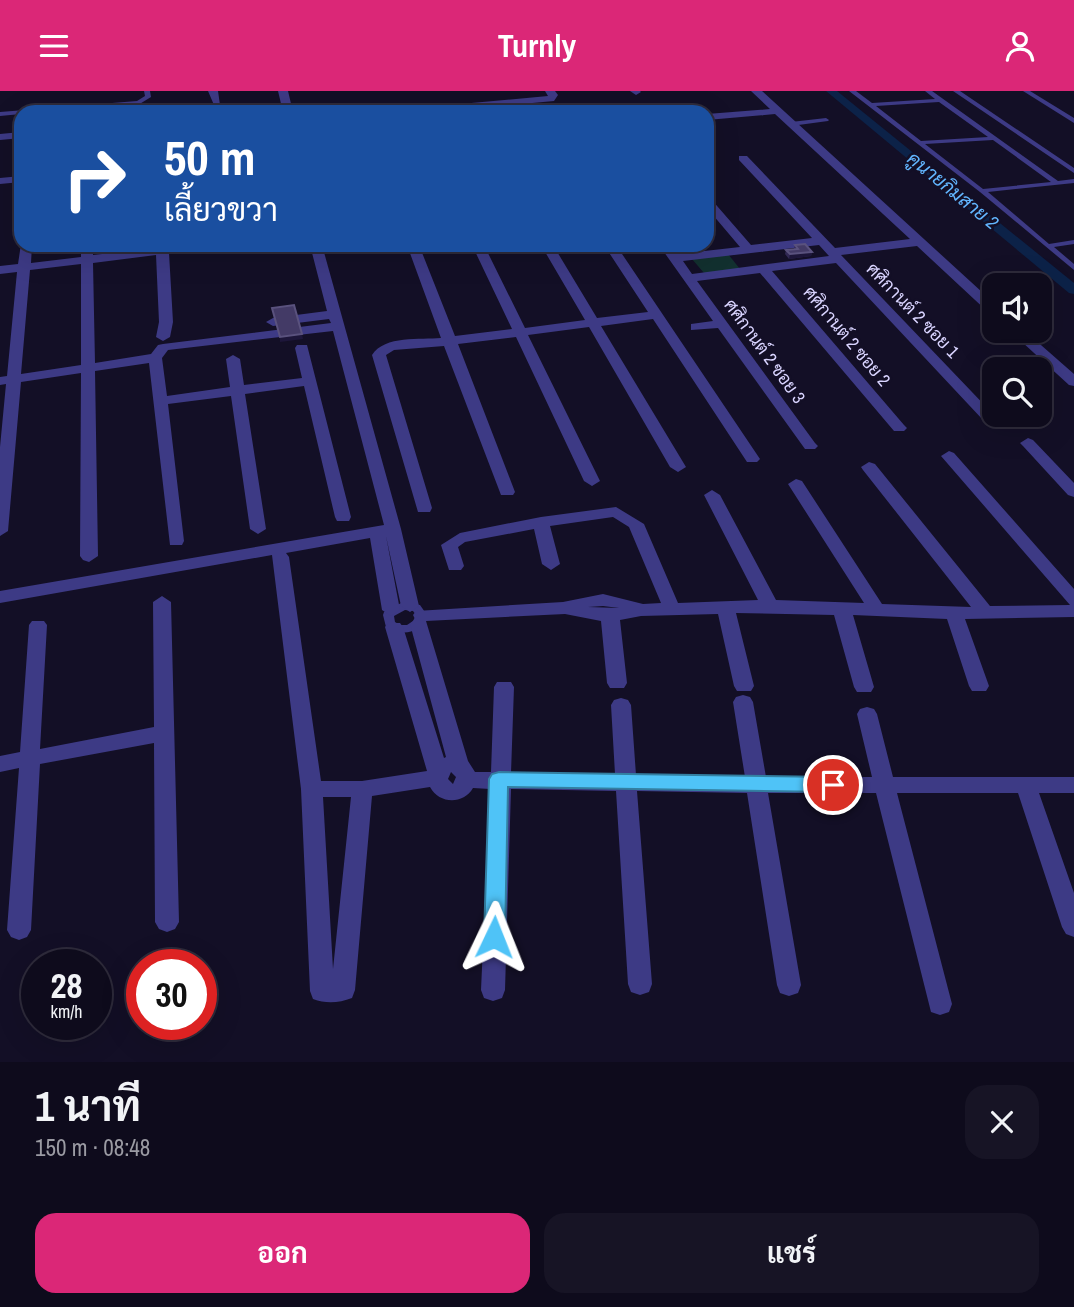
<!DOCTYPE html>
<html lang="th">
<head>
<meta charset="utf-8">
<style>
  body { margin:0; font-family:"Archivo Narrow",Sarabun,sans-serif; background:#171425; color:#f1f3f6; height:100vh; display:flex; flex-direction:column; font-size:26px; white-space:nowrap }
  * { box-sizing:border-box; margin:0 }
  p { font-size:23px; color:#9b9ba3 }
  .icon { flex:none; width:38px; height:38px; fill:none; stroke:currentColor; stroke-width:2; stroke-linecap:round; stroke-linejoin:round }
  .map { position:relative; height:971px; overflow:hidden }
  .sheet { display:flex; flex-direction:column; background:#0e0b1c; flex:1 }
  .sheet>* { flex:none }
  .top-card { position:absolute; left:14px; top:14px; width:700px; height:147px; border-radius:21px; box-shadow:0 7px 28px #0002,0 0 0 2px #2e2b3b; background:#1a4fa0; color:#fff; overflow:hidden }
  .buttons { position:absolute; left:982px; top:182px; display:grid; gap:14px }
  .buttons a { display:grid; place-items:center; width:70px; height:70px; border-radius:14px; background:#0e0b1c; box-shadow:0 7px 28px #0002,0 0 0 2px #2e2b3b; font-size:35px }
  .speed { position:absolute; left:21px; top:858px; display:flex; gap:14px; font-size:35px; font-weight:700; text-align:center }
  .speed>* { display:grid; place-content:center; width:91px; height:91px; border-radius:50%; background:#0e0b1c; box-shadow:0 7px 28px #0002,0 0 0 2px #2e2b3b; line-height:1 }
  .speed small { font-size:18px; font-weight:400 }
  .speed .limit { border:10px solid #d22; background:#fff; color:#111 }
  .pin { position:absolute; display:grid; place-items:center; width:60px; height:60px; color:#fff; margin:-30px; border:4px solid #fff; border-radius:50%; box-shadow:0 2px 7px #0007 }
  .me { position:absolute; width:77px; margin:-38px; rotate:2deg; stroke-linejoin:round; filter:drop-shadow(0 0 5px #0008) }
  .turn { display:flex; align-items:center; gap:24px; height:147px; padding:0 35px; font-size:32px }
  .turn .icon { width:91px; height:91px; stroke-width:2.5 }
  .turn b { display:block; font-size:49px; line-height:60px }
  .round { display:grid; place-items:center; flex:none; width:74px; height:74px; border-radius:21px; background:#171425 }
  .headline { display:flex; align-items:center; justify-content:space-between; height:119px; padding:0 35px }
  h1 { font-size:42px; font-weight:700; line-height:52px }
  .button { display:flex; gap:14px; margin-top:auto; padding:14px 35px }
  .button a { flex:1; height:80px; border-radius:21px; background:#db2777; color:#fff; font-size:28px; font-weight:700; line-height:80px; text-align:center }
  .button a+a { background:#171425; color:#f1f3f6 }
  header { display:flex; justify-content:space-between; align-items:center; height:91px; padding:0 35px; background:#db2777; color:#fff; font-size:32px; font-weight:700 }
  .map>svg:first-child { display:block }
</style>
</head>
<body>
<header><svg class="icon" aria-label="menu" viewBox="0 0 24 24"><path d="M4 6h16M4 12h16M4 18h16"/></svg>Turnly<svg class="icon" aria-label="person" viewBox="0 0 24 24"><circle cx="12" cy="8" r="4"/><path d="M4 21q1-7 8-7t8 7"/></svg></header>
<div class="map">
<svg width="1074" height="971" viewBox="0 0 1074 971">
  <rect width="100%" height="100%" fill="#130f26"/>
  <path fill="#12302f" d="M728,163l12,15 -36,4 -12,-14z"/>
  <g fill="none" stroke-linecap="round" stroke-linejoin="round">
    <path fill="#0c2248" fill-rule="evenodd" d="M826,0h11l237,192v11l-5,-1z"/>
    <path fill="#3d3a85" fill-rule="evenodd" d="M144,0h6l1,6 -13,8 -91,7h-26v2l-21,2v-4l137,-11 8,-5z
      M849,0h7l16,12 63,-4 -10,-8h7l126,90 16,-2v4l-86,9 61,52 25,-4v4l-20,3 20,17v6l-94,-78zM939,11l49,35 -67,4 -45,-35zM993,49l58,42 -68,7 -58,-45z
      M953,0h7l114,77v5z
      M1023,0h7l44,27v5z
      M826,27l3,2 -1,1 -37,5 -3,-2 3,-2z
      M403,511l17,3 7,10c-8,19 -24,22 -41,12l-3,-12 1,-3zM405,519l8,1 3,4 -3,6 -6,4h-7l-5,-3 -1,-6z"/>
    <path fill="#3d3a85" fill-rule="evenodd" d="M208,0h10l2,14h-6z
      M278,0h10l5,21h-10z
      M545,0h10l3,4 -4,6 -116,11h-38l5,-3 143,-13z
      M630,0h10l1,1 -5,3z
      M751,0h11l232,212v11l-5,-1 -72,-67 -76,9 152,159 2,3 -2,3h-10l-147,-157 -64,8 132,154 3,3 -3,3h-10l-134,-158 -63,8 118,162 3,3 -3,3h-10l-87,-121 -27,2v-6l22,-3 -54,-76h12l7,9 62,-7 -33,-39v-10l4,1 40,46 61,-7 -73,-78v-4h8l88,92 75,-9 -135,-125 -68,6v-6l63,-5zM819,154l10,11 -137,18 -9,-13z
      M21,41v6l-21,2v-6z
      M21,85v6l-21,2v-6z
      M21,153l11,1 -1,18 50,-6v-12h12v10l63,-7v-3h59l-6,4 -40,4 4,69 -3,15 -7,4 -7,-4 3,-15 -3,-67 -63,8 2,100 56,-9 7,-9 5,-1 168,-21 -2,-4 -56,7 -7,-4 7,-4 54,-7 -17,-66h12l79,284 18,77 -9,6 -9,-6 -15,-70 14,74 -9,6 -9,-6 -12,-72 -84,15 3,4 32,224h41l65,-10 -42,-144 3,-4h12l3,4 41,131 2,-1 -36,-133 5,-5 -2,-4 3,-4 147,-9 40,-8 40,10 18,-1 -32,-76 -16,-10 -63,9 10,38 -9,6 -9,-6 -8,-35 -69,13 -7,5 6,19 -3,4h-12l-8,-25 19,-12 81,-16 75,-10 28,17 34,79 80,-3 -54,-105 8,-5 8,5 56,105 88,3 -76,-119 8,-5 6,2 80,123 89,3 -108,-137 -2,-3 8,-5 6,2 115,142 80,-1 -129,-149 8,-5 5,2 120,136v28l-109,2 24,67 -3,5h-14l-3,-5 -22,-67 -94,-4 21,72 -3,5h-14l-3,-5 -20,-72 -98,-2 18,73 -3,5h-14l-3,-5 -16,-72 -77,2 -21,4 7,63 -3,5h-14l-3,-5 -6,-62 -36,-7 -139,7 42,140 7,11h16l3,-85 3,-5h14l3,5 -3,86 104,1 -4,-69 3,-5 7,-2 7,2 3,5 5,70 109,2 -12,-75 3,-5 7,-2 7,2 3,5 13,75h106l-15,-63 3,-5 7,-2 7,2 3,5 16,63h181v16h-35l35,100v44l-8,-3 -4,-7 -44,-134h-121l55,211 -3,8 -9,3 -9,-3 -55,-219h-108l33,192 -3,8 -9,3 -9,-3 -3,-8 -30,-192 -110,-2 15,193 -3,8 -9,3 -9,-3 -3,-8 -12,-193 -105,-2 -6,201 -3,8 -9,3 -9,-3 -3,-8 9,-201 -17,-1c-10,17 -34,16 -43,-1l-58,9 -17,194 -3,8c-13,5 -26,6 -39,1l-3,-8 -9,-202 -29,-234 -272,48v-12l384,-66 -51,-194 -165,19 -6,8 5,38 63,-9 -4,-28 7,-4 7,4 4,26 58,-7 -7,-30 2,-3h10l44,172 -2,4h-12l-2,-4 -31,-131 -59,8 21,135 -8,5 -8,-5 -19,-133 -63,8 16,137 -2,4h-12l-21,-182 -54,8 3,185 -9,6 -6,-2 -3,-4 1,-183 -60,9 -13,149 -8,5v-89l6,-63 -6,1v-8l7,-1 10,-104 -17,2v-8l18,-2zM81,173v101l-60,9 9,-104zM603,515l16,2 -31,-1zM451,681l5,5 -3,7 -5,-5zM323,706h28l-18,172z
      M407,154h12l36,91 57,-7 -40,-84h12l41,83 60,-8 -44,-75h12l44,73 51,-6 -44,-67h12l144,214 -3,3h-10l-94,-143 -52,7 85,141 -8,5 -8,-5 -81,-140 -61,8 72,146 -8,5 -8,-5 -68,-144 -58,7 57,148 -2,3h-12l-57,-149 -50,4 -8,5 46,153 -2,4h-12l-46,-157c13,-20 48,-15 69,-17z
      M1010,240h15l49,43v12l-5,-1z
      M1028,347l5,2 41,43v14l-6,-2 -45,-49 -3,-3z
      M162,505l9,6 8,320 -4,7 -8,3 -8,-3 -4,-7 -1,-179 -114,21 -9,166 -4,7 -8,3 -8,-3 -4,-7 12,-162 -19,4v-16l20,-4 9,-127 3,-4h12l3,4 -7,124 114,-22 -1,-125z"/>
  </g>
  <path fill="#312854" d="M795,154l17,7 -1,4 -22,3 -4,-5 1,-4 8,-1z"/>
  <path fill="#1d163a" d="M812,161l-1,4 -22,3 1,-5z
    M302,243l1,5 -23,3v-5z"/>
  <path fill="#433a66" stroke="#5a527e" stroke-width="2" d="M805,153l7,8 -22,2 -4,-4 12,-1 -3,-4z
    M294,214l8,29 -22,3 -8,-29z"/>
  <path fill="#4fc3f7" stroke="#337fa1" stroke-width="2" d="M499,681l334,5 6,2 3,6 -3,5 -6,2 -325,-5 -3,150 -3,7 -8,3 -7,-3 -3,-7 5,-158 3,-5z"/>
  <g text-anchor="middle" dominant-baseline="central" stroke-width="5" stroke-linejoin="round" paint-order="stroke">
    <g font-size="18" fill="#d9d4ff" stroke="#130f26">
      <text transform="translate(913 219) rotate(46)">ศศิกานต์ 2 ซอย 1</text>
      <text transform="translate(847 245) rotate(50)">ศศิกานต์ 2 ซอย 2</text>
      <text transform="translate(765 260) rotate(54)">ศศิกานต์ 2 ซอย 3</text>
    </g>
    <g font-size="19" font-style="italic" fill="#62b6ff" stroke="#130f26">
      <text transform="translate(953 99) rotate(39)">คูนายกิมสาย 2</text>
    </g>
  </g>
</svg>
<div class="buttons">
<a><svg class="icon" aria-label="sound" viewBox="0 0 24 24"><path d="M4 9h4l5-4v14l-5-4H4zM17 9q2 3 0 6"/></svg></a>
<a><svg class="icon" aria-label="search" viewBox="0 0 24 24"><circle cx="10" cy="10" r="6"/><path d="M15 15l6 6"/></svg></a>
</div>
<div class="speed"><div>28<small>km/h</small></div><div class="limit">30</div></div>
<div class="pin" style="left:833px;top:694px;background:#d93025"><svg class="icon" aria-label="arrive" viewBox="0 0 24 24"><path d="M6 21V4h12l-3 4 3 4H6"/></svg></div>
<svg class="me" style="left:494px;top:846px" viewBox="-20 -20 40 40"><path d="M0-17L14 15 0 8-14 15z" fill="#4fc3f7" stroke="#fff" stroke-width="4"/></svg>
<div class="top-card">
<div class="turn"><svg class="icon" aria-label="right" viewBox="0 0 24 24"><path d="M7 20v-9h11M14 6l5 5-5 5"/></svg><div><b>50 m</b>เลี้ยวขวา</div></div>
</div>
</div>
<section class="sheet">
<div class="headline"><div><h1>1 นาที</h1><p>150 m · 08:48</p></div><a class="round"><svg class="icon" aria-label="close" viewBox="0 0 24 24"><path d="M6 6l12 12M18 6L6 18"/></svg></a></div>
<div class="button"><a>ออก</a><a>แชร์</a></div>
</section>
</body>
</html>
